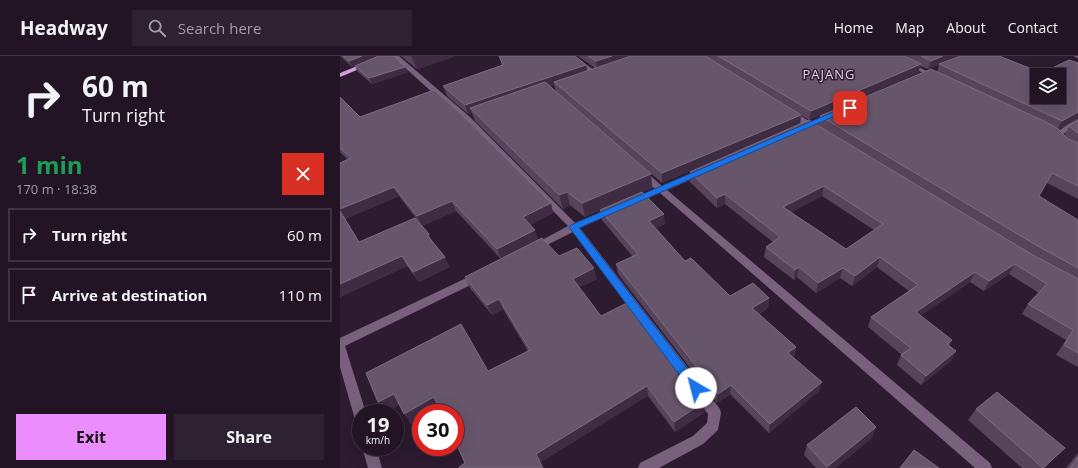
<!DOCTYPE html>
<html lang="en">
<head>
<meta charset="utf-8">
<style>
  body { margin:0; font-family:"Open Sans",sans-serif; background:#2e2131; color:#f1f3f6; height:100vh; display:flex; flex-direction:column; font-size:15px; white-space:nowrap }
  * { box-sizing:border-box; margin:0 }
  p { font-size:13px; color:#a29ea6 }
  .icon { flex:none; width:22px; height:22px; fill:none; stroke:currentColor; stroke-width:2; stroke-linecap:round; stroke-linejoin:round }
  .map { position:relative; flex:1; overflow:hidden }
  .side { display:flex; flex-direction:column; background:#221424; width:340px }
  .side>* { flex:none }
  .guide { background:#221424; color:#f1f3f6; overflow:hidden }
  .tools { position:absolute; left:690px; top:12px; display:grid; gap:8px }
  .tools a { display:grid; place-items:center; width:36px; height:36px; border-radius:0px; background:#221424; box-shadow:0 4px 16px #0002,0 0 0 1px #3f3341; font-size:20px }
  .speed { position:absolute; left:12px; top:348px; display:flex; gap:8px; font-size:20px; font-weight:700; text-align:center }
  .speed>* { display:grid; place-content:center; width:52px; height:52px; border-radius:50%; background:#221424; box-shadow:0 4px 16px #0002,0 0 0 1px #3f3341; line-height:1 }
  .speed small { font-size:10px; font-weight:400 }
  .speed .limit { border:6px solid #d22; background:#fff; color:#111 }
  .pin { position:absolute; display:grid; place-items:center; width:34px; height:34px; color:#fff; margin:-17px; border-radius:8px; box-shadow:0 2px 6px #0006 }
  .me { position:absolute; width:44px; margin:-22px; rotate:323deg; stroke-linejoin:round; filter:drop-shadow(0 0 3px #0008) }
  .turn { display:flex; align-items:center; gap:14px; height:84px; padding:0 16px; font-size:18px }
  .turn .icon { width:52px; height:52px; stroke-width:2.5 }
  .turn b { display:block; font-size:28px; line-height:34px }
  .round { display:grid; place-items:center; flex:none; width:42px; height:42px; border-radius:0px; background:#2e2131 }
  .summary { display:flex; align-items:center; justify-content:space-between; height:68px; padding:0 16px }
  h1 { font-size:24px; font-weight:700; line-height:30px; color:#1e9e55 }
  .cta { display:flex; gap:8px; margin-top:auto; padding:8px 16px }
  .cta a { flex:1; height:46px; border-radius:0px; background:#eb8dfc; color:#111; font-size:16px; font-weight:700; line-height:46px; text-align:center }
  .cta a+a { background:#2e2131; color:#f1f3f6 }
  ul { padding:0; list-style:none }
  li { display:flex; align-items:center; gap:12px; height:54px; margin:0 8px 6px; padding:0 8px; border:2px solid #3f3341; border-radius:0px }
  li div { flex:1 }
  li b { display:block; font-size:15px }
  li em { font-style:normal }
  header { display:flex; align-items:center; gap:24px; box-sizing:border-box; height:56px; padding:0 20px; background:#221424; border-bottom:1px solid #3f3341 }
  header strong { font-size:19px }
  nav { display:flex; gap:22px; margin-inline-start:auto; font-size:14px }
  .search { width:280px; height:36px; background:#2e2131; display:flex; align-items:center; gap:10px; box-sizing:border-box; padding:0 14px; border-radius:0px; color:#a29ea6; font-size:15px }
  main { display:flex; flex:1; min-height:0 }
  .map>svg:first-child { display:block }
</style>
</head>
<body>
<header>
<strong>Headway</strong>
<div class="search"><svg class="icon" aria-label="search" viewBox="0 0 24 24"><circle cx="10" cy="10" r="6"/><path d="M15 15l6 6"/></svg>Search here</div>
<nav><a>Home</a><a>Map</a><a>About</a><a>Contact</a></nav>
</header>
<main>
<section class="side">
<div class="guide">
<div class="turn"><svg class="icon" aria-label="right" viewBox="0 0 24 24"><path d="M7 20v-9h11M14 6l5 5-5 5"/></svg><div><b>60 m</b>Turn right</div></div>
</div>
<div class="summary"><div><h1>1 min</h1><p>170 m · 18:38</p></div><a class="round" style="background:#d93025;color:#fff"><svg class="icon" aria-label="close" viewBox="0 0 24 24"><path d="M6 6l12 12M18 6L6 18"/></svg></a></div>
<ul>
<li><svg class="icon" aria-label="right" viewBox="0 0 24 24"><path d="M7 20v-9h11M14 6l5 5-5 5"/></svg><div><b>Turn right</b></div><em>60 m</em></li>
<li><svg class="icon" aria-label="arrive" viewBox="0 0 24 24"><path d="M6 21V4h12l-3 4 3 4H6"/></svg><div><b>Arrive at destination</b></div><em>110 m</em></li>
</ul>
<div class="cta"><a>Exit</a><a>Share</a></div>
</section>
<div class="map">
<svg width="738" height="412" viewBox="0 0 738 412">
  <rect width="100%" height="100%" fill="#2d1b30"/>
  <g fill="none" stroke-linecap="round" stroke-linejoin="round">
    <path fill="#79617d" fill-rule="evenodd" d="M52,0h7l71,61 105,106 35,-15h6l2,2 -2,2 -36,16 140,181 1,4 -3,17 -15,14 -44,24h-21l2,-5 53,-27 14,-13 1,-9 -135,-182 -36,18h-6l-2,-2 2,-2 37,-20 -104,-105z
      M228,0h7l24,18 -5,1z
      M548,0h8l43,21 -5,1z
      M734,0h4v2l-3,-1z
      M446,54h6l29,19 -1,2h-6l-28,-17z
      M735,63h3v5l-16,11 16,14v5l-14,-7 -11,-12z
      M361,113l3,1 1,2 -1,2 -37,16 323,273 2,5h-17l-315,-275 -23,10 -3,1 -4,-3 1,-2 24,-10 -16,-14 -1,-2 1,-2h6l17,15z
      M139,216l4,1 1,3 -1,3 -138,67 21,67h-5v12l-5,-2 -16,-56v-29z
      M22,391h14l6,21h-14z"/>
    <path fill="#d09ed9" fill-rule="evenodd" d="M42,0h9l-51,21v-4z"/>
  </g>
  <path fill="#57445a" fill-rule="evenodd" d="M0,0h38l-26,11z
    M61,0h52v1l-36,12z
    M159,0h76l12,15 8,-3 -17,-12h421l43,17 36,-10v56l-19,10 6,6 4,-9 9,-6v79l-31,-16 -8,13 39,24v147l-22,-12 10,-15 -44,-26 6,-10 11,-11 -30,-19 -25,17 -14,-9 -50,34 32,24 -3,6 7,5 -5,10 -30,24 -24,-20 4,-10h1l-34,-28 3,-10 38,-26 -32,-24 -25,19 -12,-8 -24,15 -19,-16 -3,3 -30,-23 2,-10 7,-5 -48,-38 -8,4 -27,-26v-10l41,-18 -69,29 -106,-91 -2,-7 -4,2 101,87 1,14 -20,8 33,28 -9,4 29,33 45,35 39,2 -1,10 -9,6 37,33 -2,10 -1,1 26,33 -50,42 -39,-39 -13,9 -99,-129 -2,-10 17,-7 -31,-37 -2,-10 -15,7 -15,-12 -7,4 -88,-88 -3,-8 -4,1 -21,-18 -4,-10 59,-21zM599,9l-2,7 -117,44 -2,9 66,41 -84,-42 1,-9 8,5 109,-47 2,-7 8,3zM482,140l52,34 -28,19 -55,-37z
    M15,10l53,6 -36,12 -15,-13z
    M0,41l20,20 191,86 2,10 -23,12 8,15 -37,19 -45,-48 -34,15 -23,-30 -54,23 14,23 70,-8 3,8 13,15 4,10 -30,15 -12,-16 -67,31 8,-137 -8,-8z
    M219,200l38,23 -18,8 22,29 104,96 -30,20 -27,-36 -183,67 -26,-55 -9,5h-9v5l-10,6 -12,-19 -13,7 -8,-10 110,-31 40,-20 -25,-42 -11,6 -22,-27 -5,-11z
    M636,353l89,39 -21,20h-22l-54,-48z
    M536,371l-4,11 -37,30h-19l-12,-13 3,-10z
    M738,397v15h-12z"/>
  <path fill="#3f2c43" d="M22,0h16l-26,11 -3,-6z
    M71,0h42v1l-36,12z
    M272,0h26l-41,14 -1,-9z
    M603,0h20l-35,13 3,-8z
    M581,8l-3,9 -109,47 2,-9z
    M246,9l2,8 -34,9v3l-79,27 -5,-4 2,5 -4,1 -3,-9z
    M65,11l3,5 -36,12 -3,-6z
    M738,56v7l-21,11 5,-9z
    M461,59l-1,10 -138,58v-10z
    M311,118l1,14 -67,29 -3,-14z
    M484,130l-2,10 -40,21 1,-10z
    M54,131l5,9 -54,23 -5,-8v-2z
    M227,136l3,13 -7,4 -4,-14z
    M385,138v10l-8,4v-10z
    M112,145l4,10 -34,15 -5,-10z
    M211,147l2,10 -27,14 -3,-10z
    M324,158l1,10 -15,7 -1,-10z
    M195,174l3,10 -37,19 -4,-10z
    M62,200l5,10 -67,31v-13z
    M105,201l4,10 -30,15 -6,-10z
    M540,201l-3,10 -25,19 3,-10z
    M675,208l-6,10 -25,17 5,-10z
    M459,211l-2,10 -3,3 1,-10z
    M254,212l3,11 -22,10 -2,-10z
    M503,212l-3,10 -24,15 2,-10z
    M635,216l-5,10 -59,40 5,-10z
    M429,242l-1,10 -17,10 1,-10z
    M159,243l4,10 -11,6 -5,-10z
    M456,291l-2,10 -8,6 2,-10z
    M616,295l-5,10 -30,24 5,-9z
    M482,326l-3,9 -50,42 1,-9z
    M391,329l-1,9 -13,9 1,-9z
    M307,330l1,10 -108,67 -4,-9z
    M54,338l8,9 -16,9 -8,-10z
    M94,341l7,10 -11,6h-9v5l-10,6 -7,-10z
    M364,346l1,10 -30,20 -1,-10z
    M536,371l-4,11 -37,30h-8v-1z"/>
  <path fill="#67556b" stroke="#7d6c80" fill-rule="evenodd" d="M3,0h19l-13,5z
    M39,0h15l11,11 -36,11 -14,-12z
    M159,0h76l11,9 -121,40 -22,-19 60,-21z
    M248,0h24l-16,5z
    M291,0h74l96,59 -139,58 -108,-91z
    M378,0h186l17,8 -110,47z
    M581,0h22l-12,5z
    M621,0h38l43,17 27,-13 9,3v49l-16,9 -123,-57zM697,19h22v22h-22z
    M591,13l115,53 12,7 10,10 10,4v43l-26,-13 -13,23 39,24v48l-37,-20 -221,-132z
    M205,26l106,92 -69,29 -15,-11 -8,3 -89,-87z
    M94,34l26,23 91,90 -28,14 12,13 -38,19 -45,-48 -35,15 -23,-29 -54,22v-46l11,-5 -11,-10v-51l20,20z
    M469,64l222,134 47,25v74l-14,-8 9,-15 -45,-26 19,-20 -32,-20 -26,17 -14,-9 -59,40 36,28 -5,4 9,7 -30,25 -25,-21 10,-7 -40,-31 47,-32 -38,-28 -25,19 -12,-8 -25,15 -19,-16 -4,3 -29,-23 14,-10 -55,-43 -8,4 -27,-26zM484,130l59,38 -37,25 -63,-42z
    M738,64v13l-9,-7z
    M302,136l22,22 -15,7 36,40 6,-3 39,38 23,-13 16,15 -17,10 44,39 -8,6 34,29 -52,42 -39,-39 -13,9 -102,-130 22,-10 -38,-44z
    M0,155l19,31 56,-24 14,16 -2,1 18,22 -32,15 -11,-16 -62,28z
    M202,182l17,18 18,-8 17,20 -21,11 28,37 28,-14 75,100 -30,20 -27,-36 -111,68 7,14h-84v-1l6,-4 -10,-22v-28h-13l-8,-16 -30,17 -10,-20 -16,8 -12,-29 95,-49 27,47 42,-21 -31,-51 -12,6 -22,-28z
    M657,336l68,56 -22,20 -67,-59z
    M516,351l20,20 -49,40 -20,-22z
    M574,394l25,18h-39z
    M738,401v11h-8z"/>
  <path fill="#1a73e8" stroke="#114b97" d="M507,50l6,2 -274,120 121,157 2,3 -2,4 -4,1 -4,-1 -123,-165 2,-2z"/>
  <g text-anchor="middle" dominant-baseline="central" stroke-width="3" stroke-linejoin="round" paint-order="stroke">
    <g font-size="13" letter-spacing="1" fill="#e8d0ec" stroke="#2d1b30">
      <text x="489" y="18">PAJANG</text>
    </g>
  </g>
</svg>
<div class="tools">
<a><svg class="icon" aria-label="layers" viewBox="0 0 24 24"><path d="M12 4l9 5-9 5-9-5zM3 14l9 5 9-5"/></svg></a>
</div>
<div class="speed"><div>19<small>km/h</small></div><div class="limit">30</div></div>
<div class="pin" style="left:510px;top:52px;background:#d93025"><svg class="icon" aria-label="arrive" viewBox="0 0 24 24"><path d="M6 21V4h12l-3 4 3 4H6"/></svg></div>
<svg class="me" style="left:356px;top:332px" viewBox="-20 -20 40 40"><circle r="19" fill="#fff"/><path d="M0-13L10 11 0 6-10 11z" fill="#1a73e8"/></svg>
</div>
</main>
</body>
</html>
